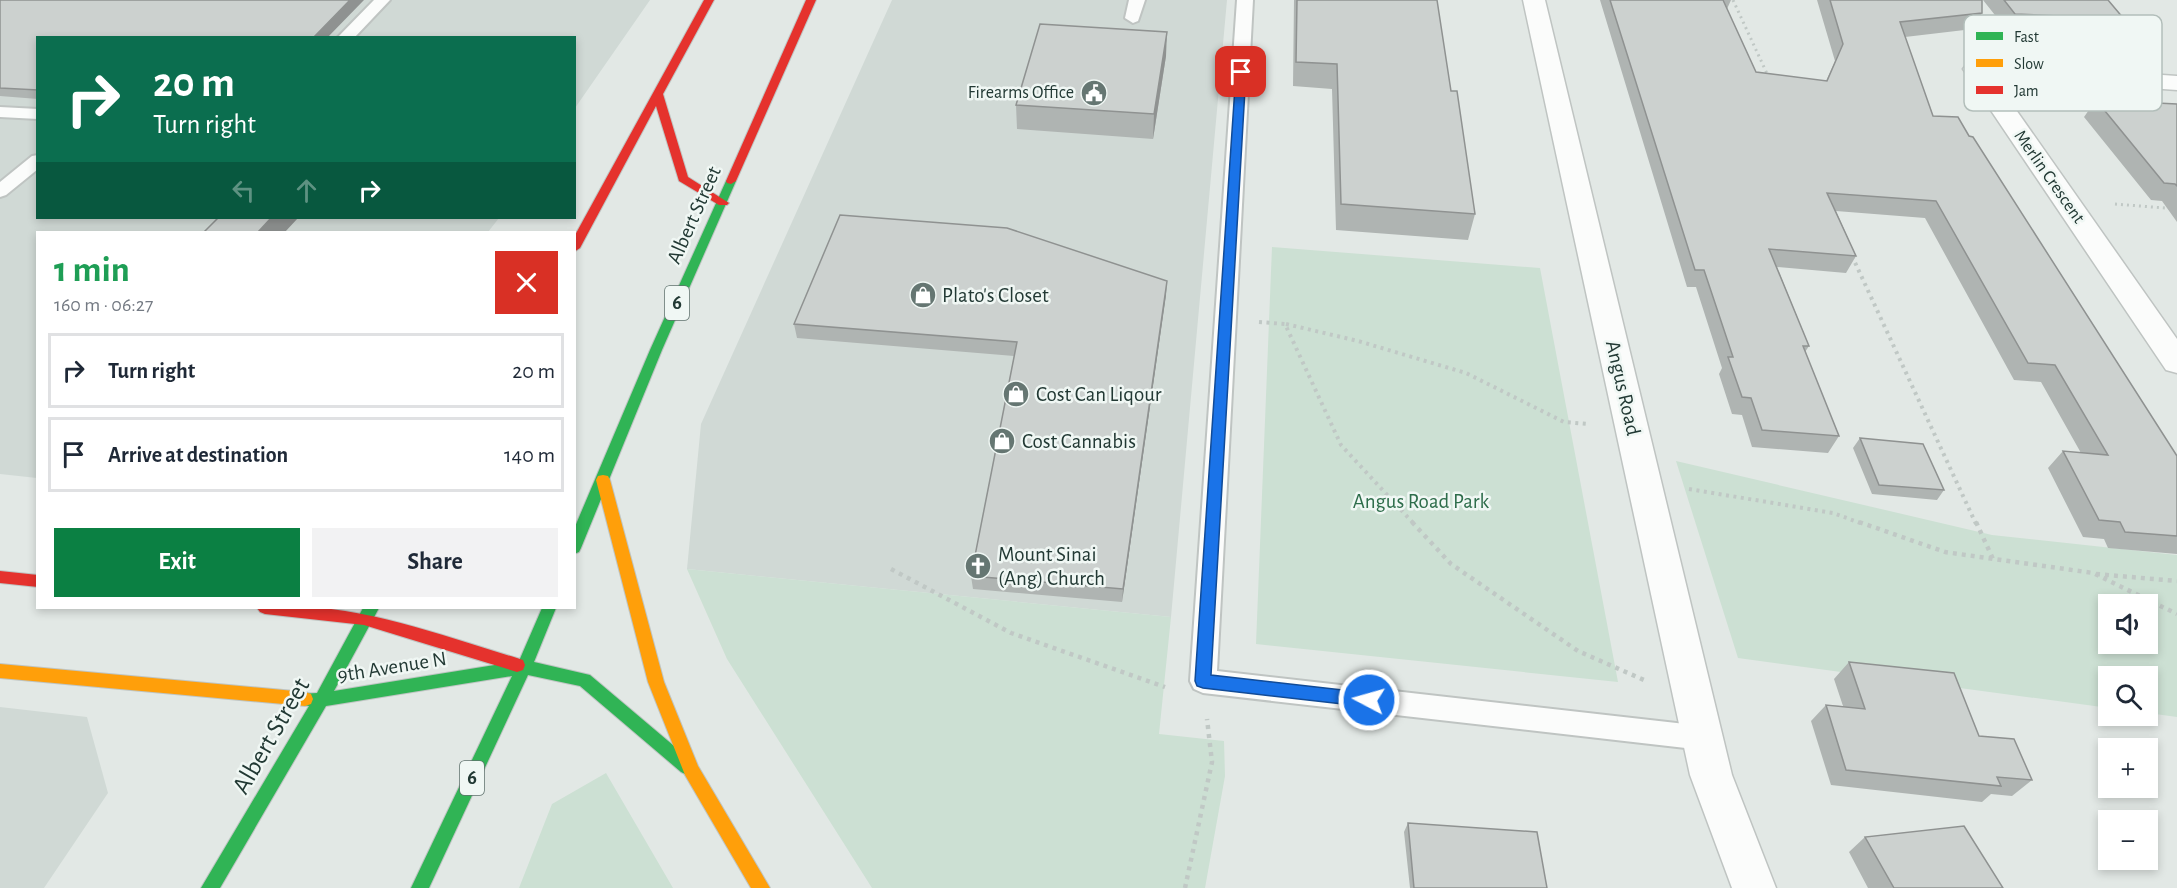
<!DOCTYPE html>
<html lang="en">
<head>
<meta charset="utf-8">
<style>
  body { margin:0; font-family:"Alegreya Sans",sans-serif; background:#f2f2f3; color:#1f2937; height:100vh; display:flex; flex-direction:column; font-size:22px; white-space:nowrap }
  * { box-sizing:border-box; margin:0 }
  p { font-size:20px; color:#747a83 }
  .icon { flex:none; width:33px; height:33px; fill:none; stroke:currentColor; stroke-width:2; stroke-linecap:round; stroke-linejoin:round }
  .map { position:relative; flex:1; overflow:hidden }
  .details { position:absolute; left:36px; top:231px; width:540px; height:378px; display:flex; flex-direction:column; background:#fff; border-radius:0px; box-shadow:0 3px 9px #0003 }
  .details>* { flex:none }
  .guide { position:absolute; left:36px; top:36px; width:540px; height:183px; border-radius:0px; box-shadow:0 3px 9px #0003; background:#0b6e4f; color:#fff; overflow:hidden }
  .controls { position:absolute; left:2098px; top:594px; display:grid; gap:12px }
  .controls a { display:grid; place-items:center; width:60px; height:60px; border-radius:0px; background:#fff; box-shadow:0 3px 9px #0003; font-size:30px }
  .pin { position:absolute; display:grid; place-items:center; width:51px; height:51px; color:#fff; margin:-26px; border-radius:12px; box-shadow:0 3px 9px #0006 }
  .me { position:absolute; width:66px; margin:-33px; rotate:276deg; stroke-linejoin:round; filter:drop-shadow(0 0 4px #0008) }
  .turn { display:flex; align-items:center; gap:21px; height:126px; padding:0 18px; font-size:27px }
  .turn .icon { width:78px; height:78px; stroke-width:2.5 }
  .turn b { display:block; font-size:42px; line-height:51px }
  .lanes { display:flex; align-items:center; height:57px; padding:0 18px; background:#0003; justify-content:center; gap:30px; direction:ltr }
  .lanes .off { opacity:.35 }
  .round { display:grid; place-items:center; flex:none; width:63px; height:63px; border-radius:0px; background:#f2f2f3 }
  .headline { display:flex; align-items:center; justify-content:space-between; height:102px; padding:0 18px }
  h1 { font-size:36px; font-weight:700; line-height:45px; color:#1e9e55 }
  .button { display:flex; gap:12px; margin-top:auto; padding:12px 18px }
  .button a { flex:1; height:69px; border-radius:0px; background:#0b8043; color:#fff; font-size:24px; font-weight:700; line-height:69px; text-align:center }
  .button a+a { background:#f2f2f3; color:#1f2937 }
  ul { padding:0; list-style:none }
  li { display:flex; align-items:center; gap:18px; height:75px; margin:0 12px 9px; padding:0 6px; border:3px solid #e0e1e3; border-radius:0px }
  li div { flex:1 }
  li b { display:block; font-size:22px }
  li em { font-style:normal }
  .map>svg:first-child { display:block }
</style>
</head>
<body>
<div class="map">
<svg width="2177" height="888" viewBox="0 0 2177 888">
  <rect width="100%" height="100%" fill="#e2e8e5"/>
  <path fill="#d0d9d5" d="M0,0h650l-75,108 -1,-70h-536v180h461l-11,14h-450l-1,246 -37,-4z
    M892,0h335l-56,617 -484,-48 14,-145z
    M0,707l87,10 21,76 -64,95h-44z"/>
  <path fill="#cce0d3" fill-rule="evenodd" d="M1272,247l268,21 78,414 -362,-38z
    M1676,461l316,74 185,20v162l-29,-4v-37h-39v32l-371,-50zM2109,604h39v40h-39z
    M687,569l484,48 -12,117 65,7 1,35 -20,112h-333l-145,-229z
    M606,773l67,115h-154l33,-84z"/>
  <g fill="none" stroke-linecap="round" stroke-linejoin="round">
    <defs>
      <path id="lane" d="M374,0h16l-36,38h-17z
        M1129,0h16l-7,21 -5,2 -8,-5z
        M1237,0h16l-36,671 486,55 10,3 4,9 -4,9 -10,3 -500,-57 -9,-4 -4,-8z
        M0,107l38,2v10l-38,-2z
        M38,155v14l-32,26 -6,2v-15l32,-26z"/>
      <path id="street" d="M1523,0h22l187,775 44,113h-44l-42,-113z
        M1975,62l202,14v14l-184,-13 184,262v34l-11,-3 -203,-301 4,-5z"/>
      <path id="fast" d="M731,178l5,3 -74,169 -81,198 -2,4 -5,2v-25l76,-179 76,-169z
        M363,608h16l-45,83 185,-30 23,-53h14l-22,54 56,13 103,87 2,5 -2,5 -6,3 -6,-3 -101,-86 -52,-11 -99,213h-18l101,-212 -186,30 -106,182h-19l108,-182 -10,-2 -2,-5 2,-5 18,-1z"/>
      <path id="slow" d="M603,475l5,1 2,4 54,202 34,84 72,122h-19l-66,-113 -37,-93 -52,-202 2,-4z
        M0,664l305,28 6,2 2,5 -2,5 -6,2 -305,-28z"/>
      <path id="jam" d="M704,0h10l-51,94 25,83 41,26 -2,2h-8l-40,-24 -23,-75 -76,142 -6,4v-15z
        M806,0h10l-80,181 -5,3 -4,-1 -1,-2z
        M0,571l38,4v12l-38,-4z
        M257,608c89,-10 176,25 260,50l6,2 2,5 -2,5 -6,2 -153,-47 -99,-11 -5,-2z"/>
    </defs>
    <use href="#lane" stroke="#bfc4c2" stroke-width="4"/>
    <use href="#street" stroke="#bfc4c2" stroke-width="3"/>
    <use href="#fast" stroke="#bfc5c3" stroke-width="2"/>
    <use href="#slow" stroke="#bfc5c3" stroke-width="2"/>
    <use href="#jam" stroke="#bfc5c3" stroke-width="2"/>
    <path stroke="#c0c8c5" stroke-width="3" stroke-dasharray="2 4" stroke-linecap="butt" d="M1733,0l36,78
      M2115,204l62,5"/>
    <path stroke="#c0c8c5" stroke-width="4" stroke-dasharray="3 4.5" stroke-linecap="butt" d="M1852,256l124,268
      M1259,322l26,2 56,121 73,79
      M1286,324l72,17 108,32 98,49 24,2
      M1689,489l144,24 30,11"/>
    <path stroke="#c0c8c5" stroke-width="4.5" stroke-dasharray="4 5" stroke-linecap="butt" d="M1412,522l39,42 127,87 66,29
      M1859,522l86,30 148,21 84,41
      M1976,522l17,37
      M891,569l120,64 154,54
      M2096,574l81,7
      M1185,888l27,-126 -5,-43"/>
    <use href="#lane" fill="#fbfcfb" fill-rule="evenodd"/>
    <use href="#street" fill="#fbfcfb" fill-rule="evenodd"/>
    <use href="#fast" fill="#30b455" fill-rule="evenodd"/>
    <use href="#slow" fill="#ff9f0a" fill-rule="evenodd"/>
    <use href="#jam" fill="#e5322d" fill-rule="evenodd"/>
  </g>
  <path fill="#afb4b2" d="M0,0l38,38v61l-38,-3z
    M1294,0h143l14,91 24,123 -7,26 -132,-10 -4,-141 -39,-3z
    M1600,0h131l-4,9 29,63 70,9 9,-20 -18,-61h165v13l-9,16 -68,8 28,79 36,20 208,320v98l-69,-6 -4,-9 -21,-2 -35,-69 15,-17 18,2 -40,-71 -27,-2 -89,-162 -89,-7 20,45 -10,17 -69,-6 32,79 -4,6 34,84 -11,17 -76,-6 -10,-32 -10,-1 -13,-40 3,-6 -26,-81h-9z
    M1983,0h125l16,19 -10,15 -108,-5z
    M1166,56l-13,83 -136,-10 -1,-24z
    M2096,100l81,4v118l-15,-21 -11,-1 -67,-83z
    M1166,295l-44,307 -149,-13 -2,-13 43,-220 -217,-18 -3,-14z
    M1860,438l84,52 -7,10 -65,-6 -19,-46z
    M1849,662l130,74 53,44 -20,16 -21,-2 -9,8 -151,-17 -20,-64 15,-16 17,1 -9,-27z
    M1408,823l139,65h-137l-6,-56z
    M1865,837l138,51h-135l-19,-36z"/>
  <path fill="#8f9291" d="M350,0h14l-37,38h-14z
    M1167,32l-1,24 -13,83 1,-25z
    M271,218h27l-13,14h-27z
    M1167,281l-1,14 -44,307 1,-13z"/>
  <path fill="#ccd1cf" stroke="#8f9291" stroke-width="1.5" d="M0,0h350l-37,38h-275v52l-38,-2z
    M1297,0h140l14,91h6l18,123 -134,-10 -4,-140 -41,-2z
    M1610,0h113l33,72 71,9 16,-37 -13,-44h152v13l-82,9 33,94 25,1 11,19 4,1 204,319v80l-52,-4 -5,-10 -21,-2 -36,-69 45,4 -53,-90 -27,-2 -92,-162 -109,-8 29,63 -87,-7 40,97h-6l36,90 -77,-6 -11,-32 -9,-1 -14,-40h5l-29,-87h-9z
    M2004,0h104l16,19 -109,-5z
    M1040,24l127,8 -13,82 -138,-9z
    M2096,100l81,4v82l-2,-2 -11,-1z
    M840,215l167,13 160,53 -44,308 -152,-13 46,-234 -223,-18z
    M218,218h53l-13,14h-54z
    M1860,438l63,6 21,46 -65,-5z
    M1849,662l105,11 25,63 35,3 18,41 -35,-3 4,9 -155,-16 -20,-65 39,4z
    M1408,823l129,9 10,56h-133z
    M1964,826l39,62h-109l-29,-51z"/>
  <path fill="#1a73e8" stroke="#114b97" stroke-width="1.5" d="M1241,69l5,3 -35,603 158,18 6,2 2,5 -2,5 -6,2 -166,-19 -6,-2 -2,-5 41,-609z"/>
  <defs>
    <symbol id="civic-disc" viewBox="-11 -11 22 22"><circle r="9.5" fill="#657672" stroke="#f0f7f4"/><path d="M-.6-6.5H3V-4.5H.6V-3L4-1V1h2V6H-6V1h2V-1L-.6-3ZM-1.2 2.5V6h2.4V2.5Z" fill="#fff"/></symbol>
    <symbol id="shop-disc" viewBox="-11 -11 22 22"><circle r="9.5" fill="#657672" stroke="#f0f7f4"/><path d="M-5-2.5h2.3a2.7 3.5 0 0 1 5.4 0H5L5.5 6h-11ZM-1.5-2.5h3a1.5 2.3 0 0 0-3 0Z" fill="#fff"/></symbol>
    <symbol id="church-disc" viewBox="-11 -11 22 22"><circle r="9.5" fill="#657672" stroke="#f0f7f4"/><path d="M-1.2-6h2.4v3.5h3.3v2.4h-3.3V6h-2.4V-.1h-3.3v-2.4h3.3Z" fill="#fff"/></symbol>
  </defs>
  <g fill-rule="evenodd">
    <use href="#civic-disc" x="1079" y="78" width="30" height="30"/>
    <use href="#shop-disc" x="908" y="280" width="30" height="30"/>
    <use href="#shop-disc" x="1001" y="379" width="30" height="30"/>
    <use href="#shop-disc" x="987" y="426" width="30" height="30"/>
    <use href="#church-disc" x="963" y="551" width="30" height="30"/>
  </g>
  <g text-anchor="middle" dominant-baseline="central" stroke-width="5" stroke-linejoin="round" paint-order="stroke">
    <g font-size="18" fill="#223934" stroke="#f0f7f4" text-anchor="end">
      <text x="1074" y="93">Firearms Office</text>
    </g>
    <g font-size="18" fill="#223934" stroke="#f0f7f4">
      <text transform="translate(2049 177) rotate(55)">Merlin Crescent</text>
    </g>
    <g fill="#f0f7f4" stroke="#60726e" stroke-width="1.5">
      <rect x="665" y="286" width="24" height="34" rx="4.5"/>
      <rect x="460" y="761" width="24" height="34" rx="4.5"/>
    </g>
    <g font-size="20" font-weight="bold" fill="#223934">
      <text x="677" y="303">6</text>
      <text x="472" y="778">6</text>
    </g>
    <g font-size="21" fill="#223934" stroke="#f0f7f4">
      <text transform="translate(694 215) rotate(-66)">Albert Street</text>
      <text transform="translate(1623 388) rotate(77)">Angus Road</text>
      <text transform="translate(392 667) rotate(-9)">9th Avenue N</text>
    </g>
    <g font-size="21" fill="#223934" stroke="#f0f7f4" text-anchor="start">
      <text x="942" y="295">Plato's Closet</text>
      <text x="1036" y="394">Cost Can Liqour</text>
      <text x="1022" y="441">Cost Cannabis</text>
      <text x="998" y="554">Mount Sinai<tspan x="998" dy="24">(Ang) Church</tspan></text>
    </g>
    <g font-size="21" fill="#2e6d4b" stroke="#f0f7f4">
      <text x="1421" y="501">Angus Road Park</text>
    </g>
    <g font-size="26" fill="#223934" stroke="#f0f7f4">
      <text transform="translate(271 736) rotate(-60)">Albert Street</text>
    </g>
  </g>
  <rect x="1964" y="15" width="198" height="96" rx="9" fill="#f0f7f4" stroke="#b2beba" stroke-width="1.5"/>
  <rect x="1976" y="32" width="27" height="8" fill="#30b455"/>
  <rect x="1976" y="59" width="27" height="8" fill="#ff9f0a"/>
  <rect x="1976" y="86" width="27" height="8" fill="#e5322d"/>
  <g font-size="16" fill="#223934">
    <text x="2014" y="42">Fast</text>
    <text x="2014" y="69">Slow</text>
    <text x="2014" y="96">Jam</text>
  </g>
</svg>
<div class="controls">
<a><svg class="icon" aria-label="sound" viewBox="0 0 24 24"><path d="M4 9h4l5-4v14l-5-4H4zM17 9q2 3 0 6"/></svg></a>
<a><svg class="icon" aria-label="search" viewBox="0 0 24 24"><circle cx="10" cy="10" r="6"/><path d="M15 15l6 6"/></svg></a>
<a>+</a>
<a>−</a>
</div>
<div class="pin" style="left:1241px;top:72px;background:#d93025"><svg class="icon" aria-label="arrive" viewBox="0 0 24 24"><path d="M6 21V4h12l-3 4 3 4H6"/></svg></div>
<svg class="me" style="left:1369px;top:700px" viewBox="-20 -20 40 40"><circle r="17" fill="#1a73e8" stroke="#fff" stroke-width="3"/><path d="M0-11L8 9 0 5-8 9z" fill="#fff"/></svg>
<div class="guide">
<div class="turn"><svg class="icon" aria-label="right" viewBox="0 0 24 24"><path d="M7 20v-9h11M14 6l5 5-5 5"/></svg><div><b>20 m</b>Turn right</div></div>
<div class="lanes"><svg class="icon off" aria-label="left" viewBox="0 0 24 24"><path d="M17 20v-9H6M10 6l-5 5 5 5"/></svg><svg class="icon off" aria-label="ahead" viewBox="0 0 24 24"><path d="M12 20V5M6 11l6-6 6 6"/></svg><svg class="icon" aria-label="right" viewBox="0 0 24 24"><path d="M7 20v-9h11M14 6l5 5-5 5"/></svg></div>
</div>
<section class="details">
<div class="headline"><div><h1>1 min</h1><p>160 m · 06:27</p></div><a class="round" style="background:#d93025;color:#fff"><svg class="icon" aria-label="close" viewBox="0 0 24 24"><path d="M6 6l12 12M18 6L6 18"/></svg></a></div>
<ul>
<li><svg class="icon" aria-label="right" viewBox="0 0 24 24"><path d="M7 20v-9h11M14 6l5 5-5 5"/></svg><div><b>Turn right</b></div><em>20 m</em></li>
<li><svg class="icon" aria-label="arrive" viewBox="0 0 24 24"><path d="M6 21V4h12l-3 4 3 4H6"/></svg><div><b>Arrive at destination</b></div><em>140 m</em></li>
</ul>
<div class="button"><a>Exit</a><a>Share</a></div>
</section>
</div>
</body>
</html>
